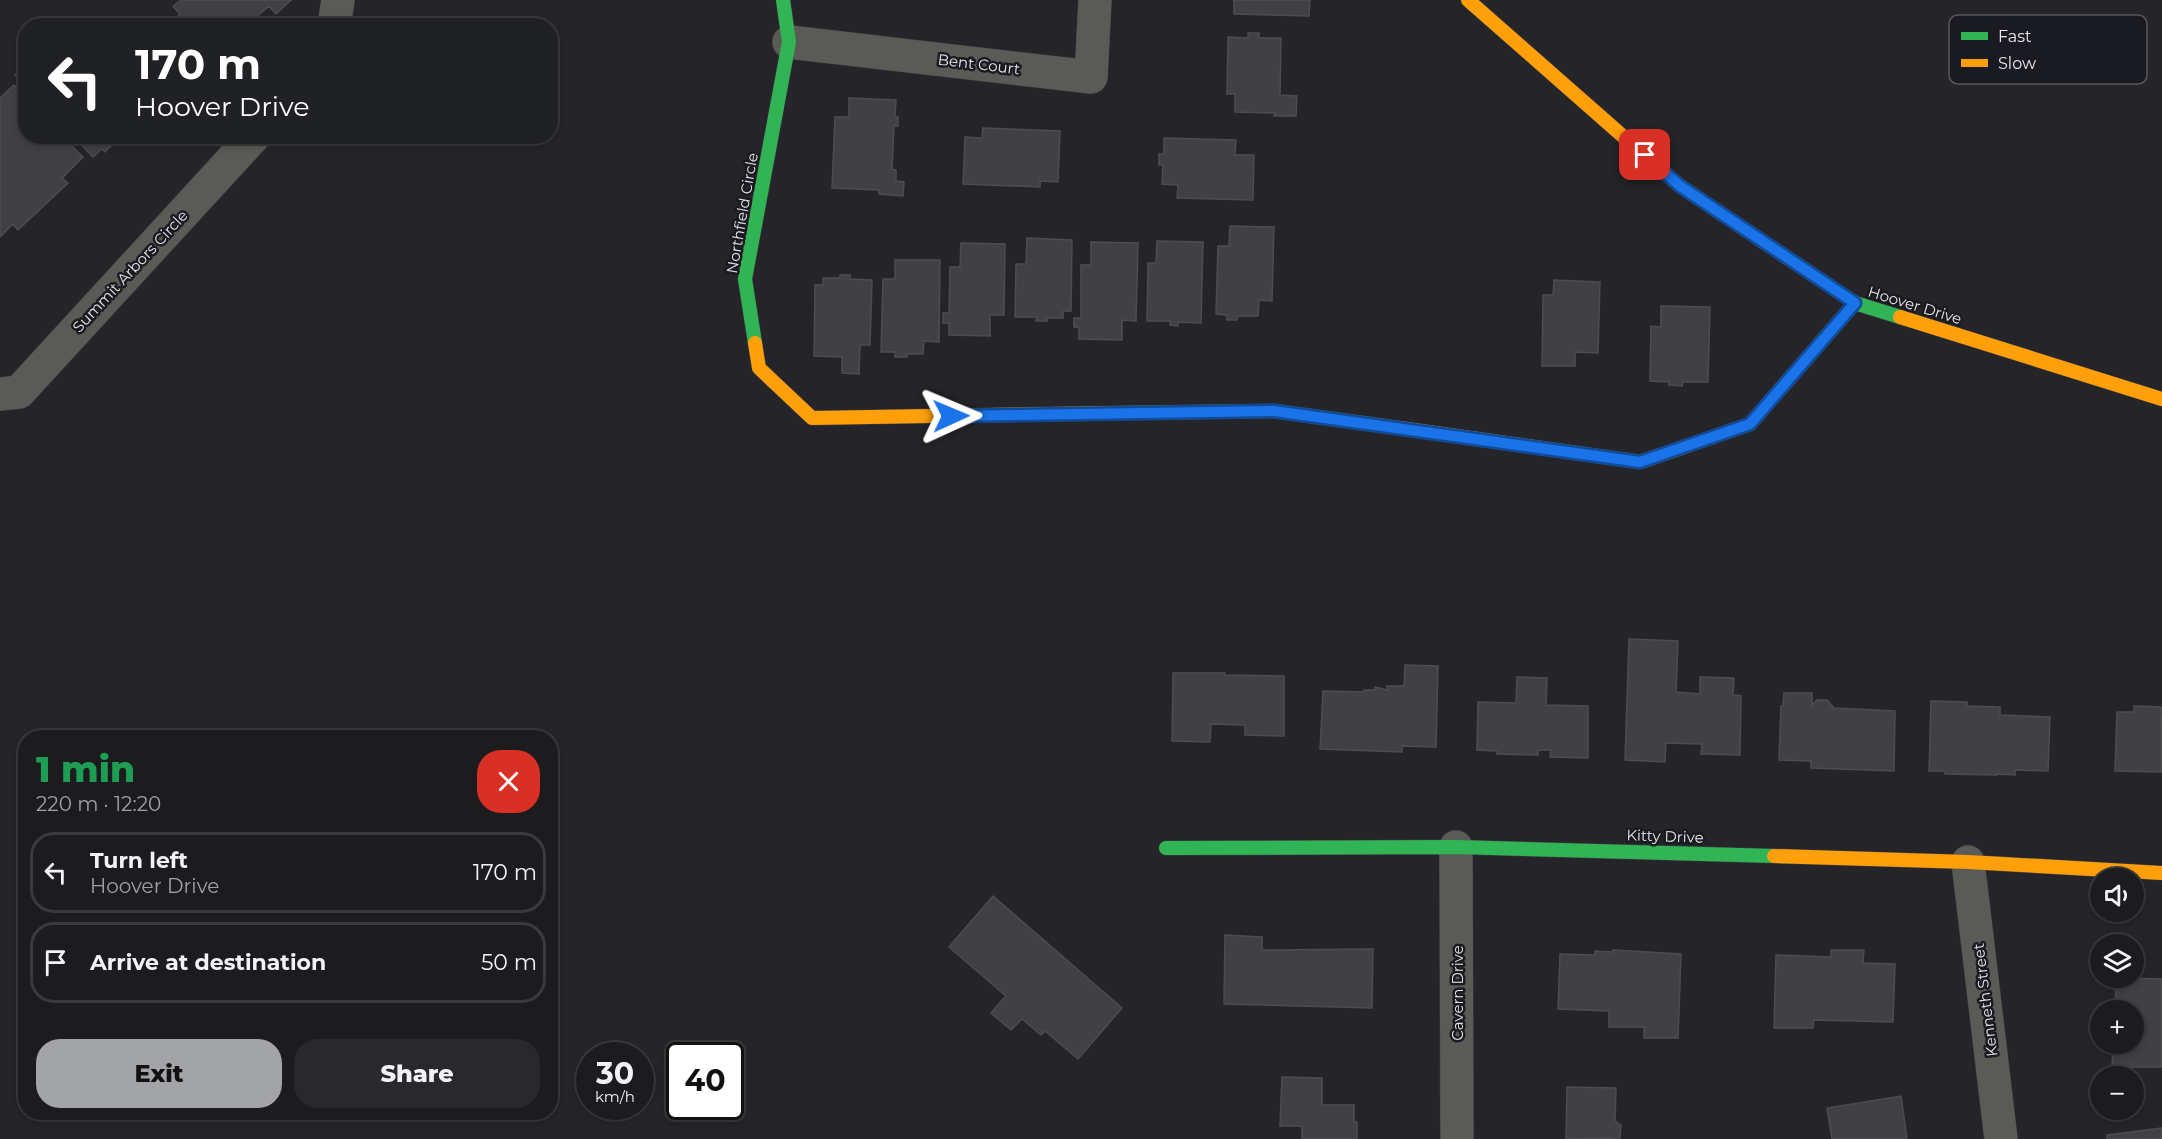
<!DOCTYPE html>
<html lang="en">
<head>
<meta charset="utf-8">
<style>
  body { margin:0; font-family:Montserrat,sans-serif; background:#29292c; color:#f1f3f6; height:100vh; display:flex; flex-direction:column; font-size:22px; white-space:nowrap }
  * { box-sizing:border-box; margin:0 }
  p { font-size:20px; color:#a0a1a4 }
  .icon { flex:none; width:33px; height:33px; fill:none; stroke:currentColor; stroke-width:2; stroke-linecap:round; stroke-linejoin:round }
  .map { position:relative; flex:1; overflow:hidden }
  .sheet { position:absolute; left:18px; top:730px; width:540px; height:390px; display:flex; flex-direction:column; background:#1c1c1f; border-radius:24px; box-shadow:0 3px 9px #0003,0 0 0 2px #3a3a3d }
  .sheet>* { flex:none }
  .hud { position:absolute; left:18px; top:18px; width:540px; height:126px; border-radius:24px; box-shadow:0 3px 9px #0003,0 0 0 2px #3a3a3d; background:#202124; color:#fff; overflow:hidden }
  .buttons { position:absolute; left:2090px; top:868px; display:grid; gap:12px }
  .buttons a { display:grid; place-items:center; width:54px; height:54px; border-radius:50%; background:#1c1c1f; box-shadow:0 3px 9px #0003,0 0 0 2px #3a3a3d; font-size:30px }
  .speed { position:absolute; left:576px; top:1042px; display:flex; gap:12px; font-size:30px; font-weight:700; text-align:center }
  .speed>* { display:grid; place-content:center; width:78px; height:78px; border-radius:50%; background:#1c1c1f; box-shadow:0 3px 9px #0003,0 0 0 2px #3a3a3d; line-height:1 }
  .speed small { font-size:15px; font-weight:400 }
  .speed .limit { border:3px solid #111; border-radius:9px; background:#fff; color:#111 }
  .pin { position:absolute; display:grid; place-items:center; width:51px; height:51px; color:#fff; margin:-26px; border-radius:12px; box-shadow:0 3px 9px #0006 }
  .me { position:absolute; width:66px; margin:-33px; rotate:89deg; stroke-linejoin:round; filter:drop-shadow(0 0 4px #0008) }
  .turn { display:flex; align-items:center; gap:21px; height:126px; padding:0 18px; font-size:27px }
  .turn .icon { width:78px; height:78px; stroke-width:2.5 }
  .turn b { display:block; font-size:42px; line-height:51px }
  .round { display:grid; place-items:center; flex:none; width:63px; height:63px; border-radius:24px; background:#29292c }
  .summary { display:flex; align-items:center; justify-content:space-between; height:102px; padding:0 18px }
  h1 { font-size:36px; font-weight:800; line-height:45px; color:#1e9e55 }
  .button { display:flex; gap:12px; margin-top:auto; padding:12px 18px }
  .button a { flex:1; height:69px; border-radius:24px; background:#a3a4a8; color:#111; font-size:24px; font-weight:800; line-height:69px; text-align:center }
  .button a+a { background:#29292c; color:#f1f3f6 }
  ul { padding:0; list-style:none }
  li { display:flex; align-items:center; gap:18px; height:81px; margin:0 12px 9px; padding:0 6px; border:3px solid #3a3a3d; border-radius:24px }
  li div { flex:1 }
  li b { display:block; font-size:22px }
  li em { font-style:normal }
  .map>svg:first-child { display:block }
</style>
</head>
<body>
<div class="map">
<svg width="2162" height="1139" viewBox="0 0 2162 1139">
  <rect width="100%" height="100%" fill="#252529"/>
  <path fill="#414145" stroke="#4c4d50" stroke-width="1.5" d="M181,0h110l-15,14 -7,-8 -23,20h-70l-3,-5 7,-7 -7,-8z
    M1234,0h76l-1,16 -75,-2z
    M1248,33h11v5h22l-1,57 17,1 -1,20h-22l1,-3 -40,-1v-18h-8l1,-57 20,1z
    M26,56v30l-11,-11 10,-9 -5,-5z
    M14,85l12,12v39h44l-4,4 17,17 -21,21 6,5 -50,47 -5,-6 -13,13v-139z
    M849,98l47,2 -1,17h3v9h-4l-2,43 4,1v11l8,1 -1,14 -24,-2v-4l-47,-2 3,-71h14z
    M983,128l77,3 -2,51 -18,-1v6l-77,-3 2,-47 17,1z
    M73,136h48l-16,16 -3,-3 -9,8z
    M1164,138l72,2 -1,15h19l-1,45 -76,-2 1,-13 -16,-1 1,-19h-4v-11h5z
    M1230,226l44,1 -2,74 -13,-1 -1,16h-20l-1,4h-10v-5l-11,-1 2,-68h11z
    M1027,238l45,2 -1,71h-8v7h-16v3h-11l1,-4h-22l1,-53h10z
    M1157,241l46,1 -2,81 -23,-1v4l-8,-1v-4h-23l1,-58h8z
    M1091,242l47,1 -2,78 -14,-1v20l-43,-1v-11l-5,-1v-9h7v-53h10z
    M961,243l44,1 -1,71h-14v21l-41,-1v-12h-6v-10h6l1,-46h10z
    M895,260h45l-1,82 -15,-1 -1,13h-16v3h-12v-5h-14l2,-73h12z
    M840,275h10v4l22,1 -2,65h-10l-1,29 -17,-1v-16l-28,-1 1,-71h8v-7h17z
    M1554,280l46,2 -2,71 -23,-1v14h-33l1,-71h10z
    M1661,306l49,1 -2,75h-25l-1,4 -13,-1v-3l-19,-1 1,-55 10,1z
    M1629,639l49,2 -2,51 24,2v-17l34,1 -1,17 8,1 -1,59 -39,-1 1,-10 -36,-1 -1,19 -40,-2z
    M1405,665l33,1 -2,81 -34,-1v6l-82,-3 3,-58 41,1v-2h11v-3l12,3v-4h17z
    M1173,673h52v2l59,1v60l-39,-1v-10l-34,-1 -1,18 -38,-1z
    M1517,677l30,1 -1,27 42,1v52l-38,-1 1,-7h-13v5l-41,-1v-3l-20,-1 1,-48 38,1z
    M1784,693h28v12l5,-5h10l7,8 61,3 -1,60 -83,-3v-7l-32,-1 2,-54h2z
    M1931,701l36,1v4l33,1v8l50,2 -2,54 -33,-1v5l-18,-1v1l-52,-1v-3h-16z
    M2134,706l27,1 1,65 -47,-1 2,-59h17z
    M993,896l129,112 -44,51 -33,-28 -4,4 -19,-16 -11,11 -20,-17 15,-17 -57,-49z
    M1225,935l37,2v13l111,-1 -1,59 -148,-4z
    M1613,950l68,4 -3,84h-34v-11h-35v-16l-51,-2 2,-55 35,1v-4l18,1z
    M1831,950h33l-1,13 32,1 -2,58 -79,-2 -1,8h-39l2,-73 55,2z
    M2117,978l45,1v88h-50l1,-23h20v-33h-24l1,-9h5z
    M1282,1077l40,1v27h32v17h3v17h-55v-13h-22z
    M1567,1087l49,1 -1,33 6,4 -1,13 -54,1z
    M1901,1096l6,43h-75l-5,-31z
    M2162,1128v11h-55v-4z"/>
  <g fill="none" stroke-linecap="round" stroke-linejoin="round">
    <defs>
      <path id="street" d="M334,26l4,-26
        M789,42l302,35 4,-77
        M0,394l19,-2 235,-256
        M1456,847l1,292
        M1968,862l33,277"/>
      <path id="fast" d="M1659,168l21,18 175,117 45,14
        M755,343l-10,-64 44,-237 -6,-42
        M1113,413l161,-2 125,17
        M1684,447l66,-23 105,-121
        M1166,848l290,-1 318,9"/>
      <path id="slow" d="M1468,0l191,168
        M1900,317l262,82
        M755,343l4,25 53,50 301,-5
        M1399,428l241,34 44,-15
        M1774,856l194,6 194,11"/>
    </defs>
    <use href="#street" stroke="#414144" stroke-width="34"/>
    <use href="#fast" stroke="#414144" stroke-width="15"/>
    <use href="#slow" stroke="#414144" stroke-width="15"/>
    <use href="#street" stroke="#5a5a56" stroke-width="33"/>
    <use href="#fast" stroke="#30b455" stroke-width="14"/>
    <use href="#slow" stroke="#ff9f0a" stroke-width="14"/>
  </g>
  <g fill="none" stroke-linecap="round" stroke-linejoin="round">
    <defs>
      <path id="route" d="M951,416l323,-5 366,51 110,-38 105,-121 -175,-117 -35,-31"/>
    </defs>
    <use href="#route" stroke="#114b97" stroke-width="15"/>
    <use href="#route" stroke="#1a73e8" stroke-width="10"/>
  </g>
  <g text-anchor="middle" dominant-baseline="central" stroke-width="5" stroke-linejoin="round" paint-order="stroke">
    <g font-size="15" fill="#e7e8ed" stroke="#1a1a21">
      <text transform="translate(979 64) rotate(7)">Bent Court</text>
      <text transform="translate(742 213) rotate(-80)">Northfield Circle</text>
      <text transform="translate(130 271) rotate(-47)">Summit Arbors Circle</text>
      <text transform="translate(1915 305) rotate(17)">Hoover Drive</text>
      <text transform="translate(1665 836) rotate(2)">Kitty Drive</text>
      <text transform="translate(1457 993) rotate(-90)">Cavern Drive</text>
      <text transform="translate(1985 1000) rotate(-97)">Kenneth Street</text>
    </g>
  </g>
  <rect x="1949" y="15" width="198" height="69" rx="9" fill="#1a1a21" stroke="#58585e" stroke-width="1.5"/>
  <rect x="1961" y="32" width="27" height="8" fill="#30b455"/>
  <rect x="1961" y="59" width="27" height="8" fill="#ff9f0a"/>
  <g font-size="16" fill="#e7e8ed">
    <text x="1998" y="42">Fast</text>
    <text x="1998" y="69">Slow</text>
  </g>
</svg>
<div class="buttons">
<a><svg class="icon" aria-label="sound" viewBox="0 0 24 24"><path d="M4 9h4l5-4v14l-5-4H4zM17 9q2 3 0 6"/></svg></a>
<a><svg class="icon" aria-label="layers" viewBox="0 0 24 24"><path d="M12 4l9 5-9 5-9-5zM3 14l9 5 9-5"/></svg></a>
<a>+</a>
<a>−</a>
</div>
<div class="speed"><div>30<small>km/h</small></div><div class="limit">40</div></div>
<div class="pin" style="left:1645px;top:155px;background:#d93025"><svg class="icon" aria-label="arrive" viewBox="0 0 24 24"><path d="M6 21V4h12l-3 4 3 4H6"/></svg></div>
<svg class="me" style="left:951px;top:416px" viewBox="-20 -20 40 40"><path d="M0-17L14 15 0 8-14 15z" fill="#1a73e8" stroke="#fff" stroke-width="4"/></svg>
<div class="hud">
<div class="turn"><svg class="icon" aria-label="left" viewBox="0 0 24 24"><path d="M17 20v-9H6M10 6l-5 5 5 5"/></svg><div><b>170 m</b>Hoover Drive</div></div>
</div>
<section class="sheet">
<div class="summary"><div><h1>1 min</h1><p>220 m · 12:20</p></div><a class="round" style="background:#d93025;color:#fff"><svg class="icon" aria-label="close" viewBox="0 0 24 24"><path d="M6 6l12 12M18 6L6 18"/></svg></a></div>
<ul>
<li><svg class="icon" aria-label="left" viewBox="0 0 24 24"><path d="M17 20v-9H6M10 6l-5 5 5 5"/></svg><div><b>Turn left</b><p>Hoover Drive</p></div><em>170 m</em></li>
<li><svg class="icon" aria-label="arrive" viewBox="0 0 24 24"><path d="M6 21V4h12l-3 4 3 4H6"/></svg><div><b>Arrive at destination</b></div><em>50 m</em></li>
</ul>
<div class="button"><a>Exit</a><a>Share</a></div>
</section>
</div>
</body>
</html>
